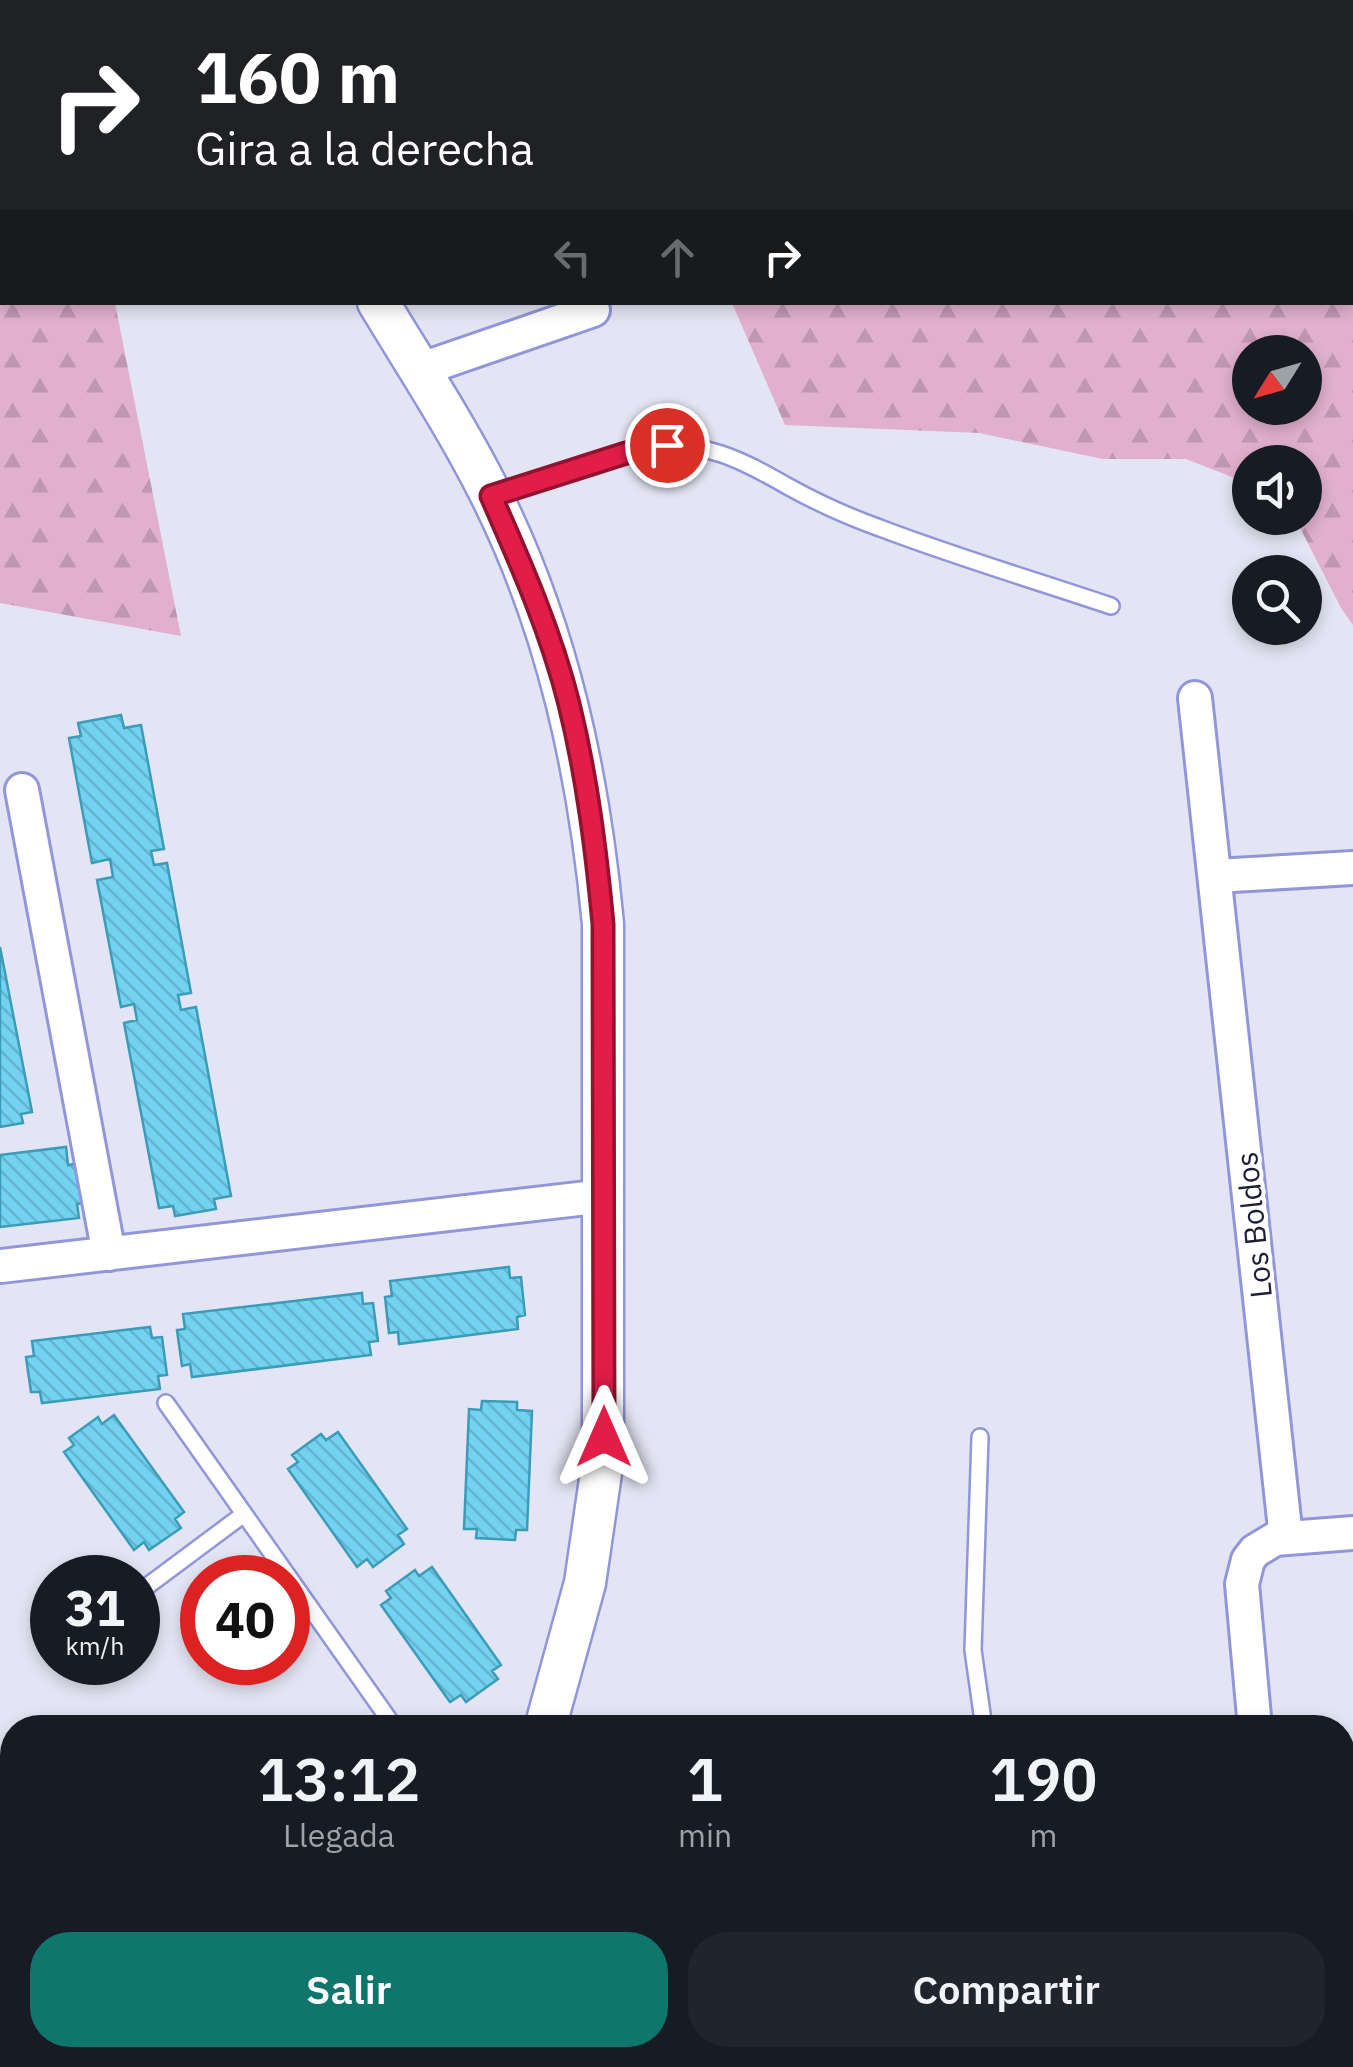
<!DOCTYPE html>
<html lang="es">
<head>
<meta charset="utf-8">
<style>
  body { margin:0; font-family:"IBM Plex Sans",sans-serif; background:#20242c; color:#f1f3f6; height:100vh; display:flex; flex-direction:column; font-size:38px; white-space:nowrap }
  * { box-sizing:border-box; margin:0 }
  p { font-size:32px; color:#9ea1a6 }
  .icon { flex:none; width:55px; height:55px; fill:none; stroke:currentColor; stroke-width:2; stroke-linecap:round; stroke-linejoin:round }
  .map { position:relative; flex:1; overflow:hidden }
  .side { position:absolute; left:0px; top:1715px; width:1355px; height:352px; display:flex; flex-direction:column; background:#171b24; border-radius:40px 40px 0 0; box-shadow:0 5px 15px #0003 }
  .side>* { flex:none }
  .top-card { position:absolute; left:0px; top:0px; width:1355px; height:305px; box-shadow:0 5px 15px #0003; background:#202124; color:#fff; overflow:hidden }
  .needle { width:65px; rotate:233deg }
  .tools { position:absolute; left:1232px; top:335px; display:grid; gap:20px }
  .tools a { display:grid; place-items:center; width:90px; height:90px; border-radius:50%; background:#171b24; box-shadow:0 5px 15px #0003; font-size:50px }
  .speed { position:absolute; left:30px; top:1555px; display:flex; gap:20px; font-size:50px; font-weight:700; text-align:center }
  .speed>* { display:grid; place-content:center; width:130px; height:130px; border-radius:50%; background:#171b24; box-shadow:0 5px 15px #0003; line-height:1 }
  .speed small { font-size:25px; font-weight:400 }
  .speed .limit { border:15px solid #d22; background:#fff; color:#111 }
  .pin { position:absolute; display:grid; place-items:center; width:85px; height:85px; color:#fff; margin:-42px; border:5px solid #fff; border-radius:50%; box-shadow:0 2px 10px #0007 }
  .me { position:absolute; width:110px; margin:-55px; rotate:0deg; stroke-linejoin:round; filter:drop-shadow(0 0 8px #0008) }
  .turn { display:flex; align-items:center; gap:35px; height:210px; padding:0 30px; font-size:45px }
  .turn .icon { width:130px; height:130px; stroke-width:2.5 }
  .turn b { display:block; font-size:70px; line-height:85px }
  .lanes { display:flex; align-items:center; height:95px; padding:0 30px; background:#0003; justify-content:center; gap:50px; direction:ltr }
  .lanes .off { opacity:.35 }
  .eta { display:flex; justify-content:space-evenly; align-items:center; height:170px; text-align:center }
  .eta b { font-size:60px; font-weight:600; line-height:70px }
  .action { display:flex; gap:20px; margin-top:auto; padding:20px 30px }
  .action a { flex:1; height:115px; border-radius:40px; background:#0f766e; color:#fff; font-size:40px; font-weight:600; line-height:115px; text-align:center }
  .action a+a { background:#20242c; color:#f1f3f6 }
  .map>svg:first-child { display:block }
</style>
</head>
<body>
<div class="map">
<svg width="1353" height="2067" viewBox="0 0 1353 2067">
  <defs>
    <pattern id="forest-firs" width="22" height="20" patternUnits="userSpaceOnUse" patternTransform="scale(2.5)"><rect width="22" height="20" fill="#e1b0cf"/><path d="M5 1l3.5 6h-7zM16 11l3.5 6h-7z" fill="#c097b2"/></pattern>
    <pattern id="building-back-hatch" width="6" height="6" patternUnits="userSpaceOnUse" patternTransform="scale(2.5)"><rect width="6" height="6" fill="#73d2ef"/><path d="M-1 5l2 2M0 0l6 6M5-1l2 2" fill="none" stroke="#63b4ce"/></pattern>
  </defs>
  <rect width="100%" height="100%" fill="#e3e5f4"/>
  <path fill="url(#forest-firs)" fill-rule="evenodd" d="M1132,0h221v625l-12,-17 -46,-90h10v-56h-55v22l-64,-25h-83l-124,-26 -194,-8 -53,-122 620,-1v-300h-224zM1250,352h55v56h-55z
    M0,291l2,11 113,1 66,333 -181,-33z"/>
  <path fill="url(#building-back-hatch)" stroke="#3a9cb9" stroke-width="2.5" d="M121,715l3,13 17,-3 23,124 -13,2 3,14 13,-2 24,130 -13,2 3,15 15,-3 35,189 -17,3 2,10 -41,7 -2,-10 -14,2 -35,-185 13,-3 -3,-16 -13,3 -24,-127 16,-3 -3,-18 -18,4 -23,-125 12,-2 -3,-13z
    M0,947l32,165 -11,2 2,9 -23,4z
    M66,1147l2,18 13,-2 5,40 -9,1 2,14 -79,9v-72z
    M509,1267l1,11 11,-1 4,38 -8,2 1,12 -119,15 -1,-12 -9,1 -4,-36 7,-1 -2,-15z
    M362,1293l1,11 10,-1 5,38 -9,1 2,13 -179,22 -2,-13 -8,2 -5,-36 8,-1 -2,-15z
    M150,1327l2,11 10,-1 5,38 -9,1 2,13 -118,14 -2,-11h-9l-5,-35 8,-1 -2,-15z
    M482,1401l35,1v8l15,1 -5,119h-11l-1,10 -39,-2 1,-9h-13l5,-120 12,1z
    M114,1415l70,97 -9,7 6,9 -32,22 -5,-8 -10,8 -70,-98 10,-7 -5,-7 29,-21 4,7z
    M338,1432l69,97 -9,6 6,9 -31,23 -6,-8 -10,8 -69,-98 10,-7 -6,-7 29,-21 5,6z
    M432,1567l69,98 -9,6 6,8 -32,23 -5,-7 -11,7 -69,-97 10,-7 -5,-7 29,-21 4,6z"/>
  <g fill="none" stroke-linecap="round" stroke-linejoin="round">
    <defs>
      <path id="service" d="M494,495l153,-47c56,-9 95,12 142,39 29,16 60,30 91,41 76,29 154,52 231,78
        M166,1403l229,325
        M980,1437l-7,213 11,78
        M138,1593l106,-79
        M1037,2055l2,12"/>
      <path id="minor" d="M503,2l6,-1
        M419,370l174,-60
        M1195,698l91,840
        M22,790l87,464
        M1216,876l137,-8
        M1,1266l603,-70
        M1255,1728l-13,-144 6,-24 7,-9 20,-12 78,-6
        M1285,2055l1,12"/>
      <path id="tertiary" d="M208,0l1,2
        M378,302c38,63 79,125 112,191 68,135 99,282 113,431v535l-18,124 -40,145
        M415,2067l6,-12"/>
    </defs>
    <use href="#service" stroke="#9196d9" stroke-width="20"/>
    <use href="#minor" stroke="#9196d9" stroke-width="38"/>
    <use href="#tertiary" stroke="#9196d9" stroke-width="45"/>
    <use href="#service" stroke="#fff" stroke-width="15"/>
    <use href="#minor" stroke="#fff" stroke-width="32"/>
    <use href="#tertiary" stroke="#fff" stroke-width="40"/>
  </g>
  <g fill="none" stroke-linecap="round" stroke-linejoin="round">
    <defs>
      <path id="route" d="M604,1437l-1,-513c-7,-74 -16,-147 -34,-220 -18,-72 -48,-140 -78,-208l135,-43 41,-8"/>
    </defs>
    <use href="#route" stroke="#92132f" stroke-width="25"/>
    <use href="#route" stroke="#e11d48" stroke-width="18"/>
  </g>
  <g text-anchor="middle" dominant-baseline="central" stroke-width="8" stroke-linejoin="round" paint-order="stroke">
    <g font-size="30" fill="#1c1d37" stroke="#fff">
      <text transform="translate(1253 1225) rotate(-96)">Los Boldos</text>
    </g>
  </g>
</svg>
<div class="tools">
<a><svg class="needle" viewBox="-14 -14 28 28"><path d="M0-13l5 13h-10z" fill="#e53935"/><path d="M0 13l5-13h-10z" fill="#9ea1a6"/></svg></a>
<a><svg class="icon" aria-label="sound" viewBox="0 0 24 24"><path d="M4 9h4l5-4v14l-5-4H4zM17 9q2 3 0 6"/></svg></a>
<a><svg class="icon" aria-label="search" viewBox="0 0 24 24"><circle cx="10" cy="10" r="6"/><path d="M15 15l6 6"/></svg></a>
</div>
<div class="speed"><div>31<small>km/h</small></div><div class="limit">40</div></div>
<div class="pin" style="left:667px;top:445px;background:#d93025"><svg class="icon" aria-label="arrive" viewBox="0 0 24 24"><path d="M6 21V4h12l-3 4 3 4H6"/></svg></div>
<svg class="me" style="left:604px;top:1437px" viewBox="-20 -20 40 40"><path d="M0-17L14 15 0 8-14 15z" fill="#e11d48" stroke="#fff" stroke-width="4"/></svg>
<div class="top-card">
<div class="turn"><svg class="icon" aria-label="right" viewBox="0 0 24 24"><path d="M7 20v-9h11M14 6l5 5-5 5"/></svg><div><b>160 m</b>Gira a la derecha</div></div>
<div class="lanes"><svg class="icon off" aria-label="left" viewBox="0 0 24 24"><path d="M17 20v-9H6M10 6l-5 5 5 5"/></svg><svg class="icon off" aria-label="ahead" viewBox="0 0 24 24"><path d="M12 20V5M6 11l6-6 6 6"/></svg><svg class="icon" aria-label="right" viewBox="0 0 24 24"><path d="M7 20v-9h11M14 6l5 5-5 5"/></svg></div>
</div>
<section class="side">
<div class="eta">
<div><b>13:12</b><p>Llegada</p></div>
<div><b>1</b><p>min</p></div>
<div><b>190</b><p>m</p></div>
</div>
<div class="action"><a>Salir</a><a>Compartir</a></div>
</section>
</div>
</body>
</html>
